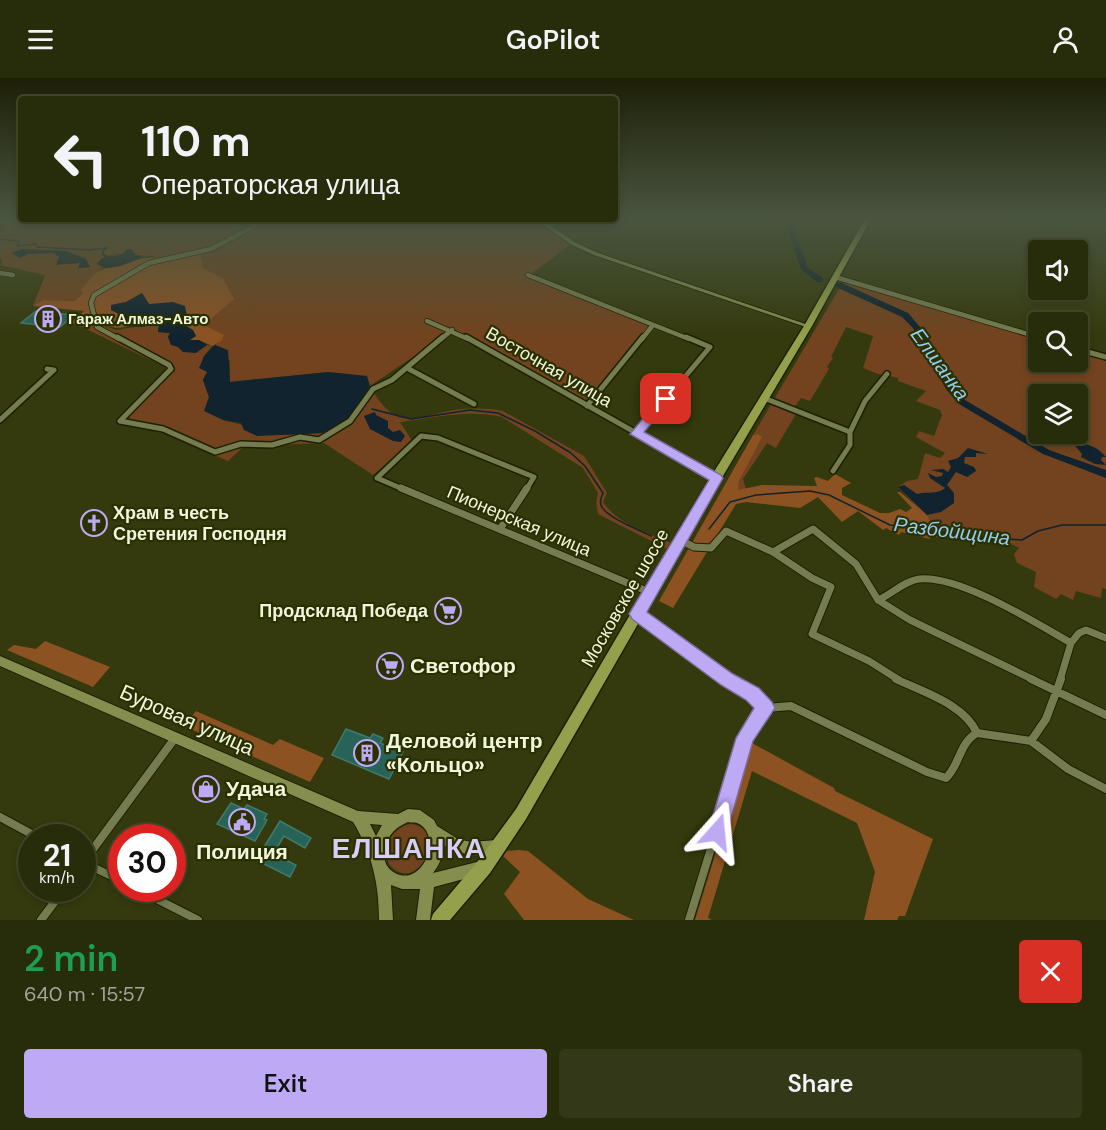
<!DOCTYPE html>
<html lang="en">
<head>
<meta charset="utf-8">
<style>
  body { margin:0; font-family:"DM Sans",sans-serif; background:#333818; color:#f1f3f6; height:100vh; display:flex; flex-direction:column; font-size:22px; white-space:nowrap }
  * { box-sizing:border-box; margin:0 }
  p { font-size:20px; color:#a4a79c }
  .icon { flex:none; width:33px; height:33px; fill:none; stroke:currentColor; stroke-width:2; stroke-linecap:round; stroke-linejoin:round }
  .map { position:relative; height:842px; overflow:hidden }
  .sheet { display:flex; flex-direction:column; background:#272c0a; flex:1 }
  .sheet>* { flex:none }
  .banner { position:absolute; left:18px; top:18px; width:600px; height:126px; border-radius:6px; box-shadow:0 3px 9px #0003,0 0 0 2px #43482b; background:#272c0a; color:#f1f3f6; overflow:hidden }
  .controls { position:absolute; left:1028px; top:162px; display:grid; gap:12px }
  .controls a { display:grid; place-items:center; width:60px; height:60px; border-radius:6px; background:#272c0a; box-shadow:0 3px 9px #0003,0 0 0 2px #43482b; font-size:30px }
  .speed { position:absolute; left:18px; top:746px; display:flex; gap:12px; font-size:30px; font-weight:700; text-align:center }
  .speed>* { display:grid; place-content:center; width:78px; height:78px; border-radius:50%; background:#272c0a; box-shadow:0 3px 9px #0003,0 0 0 2px #43482b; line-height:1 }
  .speed small { font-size:15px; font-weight:400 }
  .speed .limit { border:9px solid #d22; background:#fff; color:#111 }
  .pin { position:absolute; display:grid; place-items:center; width:51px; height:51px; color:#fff; margin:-26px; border-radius:12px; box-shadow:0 3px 9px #0006 }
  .me { position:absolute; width:66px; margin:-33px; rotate:18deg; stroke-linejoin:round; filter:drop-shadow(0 0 4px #0008) }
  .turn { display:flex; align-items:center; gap:21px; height:126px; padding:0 24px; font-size:27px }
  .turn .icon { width:78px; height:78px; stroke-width:2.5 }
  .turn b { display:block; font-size:42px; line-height:51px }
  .round { display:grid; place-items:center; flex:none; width:63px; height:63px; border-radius:6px; background:#333818 }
  .summary { display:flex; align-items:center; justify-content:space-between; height:102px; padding:0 24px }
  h1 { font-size:36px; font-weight:600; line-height:45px; color:#1e9e55 }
  .primary-button { display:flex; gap:12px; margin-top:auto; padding:12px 24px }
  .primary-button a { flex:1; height:69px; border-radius:6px; background:#bea9f5; color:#111; font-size:24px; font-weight:600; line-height:69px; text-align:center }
  .primary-button a+a { background:#333818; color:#f1f3f6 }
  header { display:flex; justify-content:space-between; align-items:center; height:78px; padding:0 24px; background:#272c0a; font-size:27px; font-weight:600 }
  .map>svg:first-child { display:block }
</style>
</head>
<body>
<header><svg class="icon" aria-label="menu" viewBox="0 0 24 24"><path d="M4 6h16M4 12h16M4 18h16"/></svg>GoPilot<svg class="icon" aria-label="person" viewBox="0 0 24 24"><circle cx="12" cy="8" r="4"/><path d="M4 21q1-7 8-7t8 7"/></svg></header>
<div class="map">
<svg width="1106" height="842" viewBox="0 0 1106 842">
  <rect width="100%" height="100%" fill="#343a0d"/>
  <path fill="#72431e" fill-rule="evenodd" d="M4,141h529l38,25 -44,33 122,49 -63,75 -133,-71 -83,56c5,10 17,27 29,31 17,5 39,-5 56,-7 16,-2 32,-2 48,1l81,45 23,37 -4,9c16,23 44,31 68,41l-4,6 -69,-35 -2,-11 2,-10 -15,-25 -81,-51c-34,-8 -68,1 -102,5l13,20 -40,33 -49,-32 -80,3 -16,15 -62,-27 -42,-10 43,-56 -87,-42 21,-1 15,5 44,-7 -2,9 12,1 -2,4 2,4 33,7 4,-3 5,1 -8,10 3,16 -4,8 6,17 14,23 60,15 39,-2 23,-11 -16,-50 -99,10v-21l-15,-16 7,-4 2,-6 -21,-10 20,-47 -20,-10 -46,-7 -2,-5c-19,1 -46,-9 -58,8l6,4 -10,7 -11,15 1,3 -8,8 -32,-1 -10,6 12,-31 -45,-10 3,-3 -3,-4v-30l8,-2 -5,-3zM22,171l44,2 13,5 11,11 -11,1 2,-5 -24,-2 2,-4 -4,-4h-43z
    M843,204l195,57v23h39v-11l29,8v230l-4,-1 -1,10 -25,-7 -3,9 -12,-6 -5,5 -22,-12 2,-15 -19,-9 -3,-9 5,-6 -11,-6 -7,2 -31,-10 -29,-1 -1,4 -7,-14 -35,-36 9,-6 11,-2 7,-26 15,5 5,-5 -29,-16 3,-6 15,5 8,-21 -2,-5 -24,-9 10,-10 -28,-10v-3l-20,-4 -15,-6 10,-32 -27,-9 -15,30 2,1 -6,9 2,2 -19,32 -9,-3 -8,11 8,3 -5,2 -20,34 -9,-5 -24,36 3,10 -9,2 2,-10 22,-44 -3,-3 -5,1zM1038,316h39v40h-39z
    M410,746c43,4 6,74 -21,40 -7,-17 2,-35 21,-40z"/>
  <path fill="#8d5222" d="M200,176l3,14 20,10 11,21 -30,26 20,10 -2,6 -10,5 -13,-6h-10l-4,-13 -31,-23h-5l-7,-11 -16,9 -15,3 1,5 7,4 10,12c-14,4 -16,0 -29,-1 -12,0 -19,1 -30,-2l14,-12 -51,-5 10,-6 32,1 8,-8 -2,-3c5,-5 8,-11 12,-15 6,-7 56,-20 65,-17v3z
    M758,356l4,3 -23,44 -1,9 24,-5 55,1 -3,-8 3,-1 11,4 7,-7 16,9 -9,5v7l38,18h9l11,-4 6,3 6,-4 -15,-16h3l27,23 12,23 -8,-3 -1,4 -29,-7 -2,3 -13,-7 -3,2 -25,-19 -16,11 -24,-25 -18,11 -54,-6 -10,2 -63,104 -14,-7 94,-166z
    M45,563l65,26 -17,20 -86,-37 7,-5 22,4z
    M196,633l77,34 7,-6 44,19 -14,24 -126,-56z
    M750,664l84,46 1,3 98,48 -28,77h-6l-2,4h-33l11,-48 -18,-49 -105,-52 -44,147 4,2h-17z
    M519,772l9,1 60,48 46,21h-110l-20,-26 16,-22 -17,-16 4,-5z"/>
  <path fill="#10232f" d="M22,171l44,2 20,8 4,8 -12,1 2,-5 -24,2 3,-8 -5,-4 -26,1 -8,4 -9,-5z
    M127,171h4l5,6 8,2c-14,4 -33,17 -47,7 10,-13 12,-5 23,-9 3,-1 5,-4 7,-6z
    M142,215l7,11 24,-2 12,4 2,11 -9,4 15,9 3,6 -6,4h9l8,5 -11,8 -13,-1 -5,-5 -7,-2 -3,-8 2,-4 -12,-1 1,-9 -17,4 -13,-1 -10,-12 -8,-4v-5l15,-3z
    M215,267l13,5 2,32 99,-10 38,4 3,10 -12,20 -13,16 -23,11 -65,3 -13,-6 -3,-7 -18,-3 -19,-9 5,-14 -6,-17 4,-8 -8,-4 5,-12z
    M375,334l1,3 12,6v7l5,4 7,-2 5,6 -4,6 -8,-1 -23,-12 -6,-13z
    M1068,356l9,2 4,7c11,2 18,6 25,14h-4l-1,3 5,5 -11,-1 -14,-7 1,-3 -15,-18z
    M968,370l20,6 -12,-1v4h-11l-1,6 10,4 2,4 -9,6 -11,-5 -9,13 7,8v10l-13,9 -14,3 -29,-28 6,-2 13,9c10,-3 20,1 28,-6l-15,-10 -2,-5 8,4 6,-1 1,-3 -12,-3 12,-1 5,3 3,-5 -3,-6 10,-3z"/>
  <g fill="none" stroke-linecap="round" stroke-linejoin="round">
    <path stroke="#10232f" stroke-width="1.5" d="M0,147l4,3 -4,2
      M0,161l17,2 2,1 -2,4 19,-2 1,3 52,3 18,-2 -4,3v4l3,1
      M372,331l39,10 59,-9 28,3 37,18 36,22 14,13 18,27c-2,5 -4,9 -1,14 6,11 37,23 49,29
      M709,451l21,-27 26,-7 54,-4 19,4 61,30 89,12 43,3 16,-9 24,-6h44"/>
    <path fill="#10232f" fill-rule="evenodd" d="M784,141h6l18,49 15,10v4h-6l-16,-13z
      M836,205h6l66,30 12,14 33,58 12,15 84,50 57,20v8l-63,-24 -84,-50 -13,-15 -33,-61 -11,-11 -66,-30z"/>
  </g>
  <path fill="#276356" stroke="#407a6d" stroke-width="1.5" d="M36,233l38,4 -14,12 -39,-4z
    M346,651l24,9 3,-4 10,4 -3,5 23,9 -14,27 -57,-24z
    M231,725l13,6 3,-4 20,9 -3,5 3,1 -12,21 -38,-17z
    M280,743l31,17 -6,10 -21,-12 -11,18 23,11 -6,12 -34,-17z"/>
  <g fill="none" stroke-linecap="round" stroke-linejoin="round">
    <defs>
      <path id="minor-far3" d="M0,195l13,2
        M528,197l161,64
        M835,199l203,60
        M427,243l41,18
        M119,261l-22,-12 -6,-24 3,-8 55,-32 62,-14 57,-30
        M441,261l11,-9
        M642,261l11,-14"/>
      <path id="minor-far2" d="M117,259l52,28 2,4 -51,52
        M466,259l250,141
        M1077,271l29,8
        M407,290l67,36
        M764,320l86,34
        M587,328l56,-69
        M0,342l54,-50 -7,-1
        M120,343l43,8 52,23 26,-8 31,1 28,-8 19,3 31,-19 23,-32 19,-9 51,-43
        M637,356l73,-87 -24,-10
        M833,393l17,-26v-13l15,-31 22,-27
        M405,412l-28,-12 44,-42 17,2 96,39 -8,13"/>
      <path id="minor-far1" d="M401,410l248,104
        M500,451l27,-41
        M680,462l14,7 17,1 15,-17 47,21 39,26 19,9 -19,47 57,27 30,19
        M773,474l40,-23 43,35 22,36 32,20 124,60
        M878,522c14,-6 26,-19 41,-21 39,-5 117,44 152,64l8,-10 7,-3 20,8
        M637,536l92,66
        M1060,602l11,-37"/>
      <path id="minor" d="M727,601l26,15 13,14 25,-2 136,66 19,6c14,-13 13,-35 31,-45
        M896,601c27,13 68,25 81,54l54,8 37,28 38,20
        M1031,601l75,36
        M1031,663l15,-22 15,-40
        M0,739l37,20
        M82,784l40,19
        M82,786l93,-126
        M135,810l63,32
        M41,842l24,-32
        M689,842l56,-182 10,-18 11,-12"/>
      <path id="secondary" d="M534,141h7l35,24 22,10 213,73 -3,2 -2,-1 -212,-72 -22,-10z
        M0,578l358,155 40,3 10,-5 12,1 14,10 3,6 21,13 13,3 26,-2 5,2 2,5 -2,5c-20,8 -42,2 -59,-7 1,10 -4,21 -10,28l48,-12 5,2 2,5 -2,5 -52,14 -4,33h-14l4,-31h-18l-11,-4 2,35h-14c0,-36 -7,-67 -26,-98l-353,-156zM408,744c3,1 7,0 9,1 27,11 6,65 -22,50 -17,-9 -12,-33 1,-44 3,-3 8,-5 12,-7zM370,746l12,1 -6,11z"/>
      <path id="primary" d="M865,141h6l-59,107 -92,155 -194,338 -36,54 -40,47h-19l2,-6 45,-53 38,-52 196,-334 92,-149z"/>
    </defs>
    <use href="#minor-far3" stroke="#1c2101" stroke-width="6"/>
    <use href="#minor-far2" stroke="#1c2101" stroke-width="8"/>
    <use href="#minor-far1" stroke="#1c2101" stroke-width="9"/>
    <use href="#minor" stroke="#1c2101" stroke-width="10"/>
    <use href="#secondary" stroke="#1c2101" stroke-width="2"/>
    <use href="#primary" stroke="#1c2101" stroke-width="3"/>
    <use href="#minor-far3" stroke="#757c4f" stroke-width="4.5"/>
    <use href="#minor-far2" stroke="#757c4f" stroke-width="5"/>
    <use href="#minor-far1" stroke="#757c4f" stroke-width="7"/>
    <use href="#minor" stroke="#757c4f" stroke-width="8"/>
    <use href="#secondary" fill="#858e4e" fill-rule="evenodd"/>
    <use href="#primary" fill="#94a04c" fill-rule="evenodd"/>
  </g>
  <linearGradient id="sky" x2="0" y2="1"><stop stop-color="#1d2007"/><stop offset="0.55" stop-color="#4a5540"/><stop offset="1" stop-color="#4a5540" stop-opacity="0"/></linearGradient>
  <rect width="1106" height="258" fill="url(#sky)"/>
  <path fill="#bea9f5" stroke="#7c6e9f" stroke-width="1.5" d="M666,317l6,4 -28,33 77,43 2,3 -76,134 86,62 26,14 13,14 3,6 -22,33 -26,91 -3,7 -7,3 -7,-3 -2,-7 28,-94 18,-30 -8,-8 -25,-15 -89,-66 -3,-5 80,-134 -79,-46 32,-38z"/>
  <defs>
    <symbol id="building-ring" viewBox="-11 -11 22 22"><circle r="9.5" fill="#2b3001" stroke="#bea9f5" stroke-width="1.5"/><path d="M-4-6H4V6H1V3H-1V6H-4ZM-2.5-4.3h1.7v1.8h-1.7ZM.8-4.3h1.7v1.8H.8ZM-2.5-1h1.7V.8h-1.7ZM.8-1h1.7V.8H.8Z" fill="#bea9f5"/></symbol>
    <symbol id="church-ring" viewBox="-11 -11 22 22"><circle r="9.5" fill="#2b3001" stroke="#bea9f5" stroke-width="1.5"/><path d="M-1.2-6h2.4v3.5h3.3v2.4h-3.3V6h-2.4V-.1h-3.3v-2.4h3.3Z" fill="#bea9f5"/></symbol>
    <symbol id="supermarket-ring" viewBox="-11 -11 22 22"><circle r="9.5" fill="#2b3001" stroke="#bea9f5" stroke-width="1.5"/><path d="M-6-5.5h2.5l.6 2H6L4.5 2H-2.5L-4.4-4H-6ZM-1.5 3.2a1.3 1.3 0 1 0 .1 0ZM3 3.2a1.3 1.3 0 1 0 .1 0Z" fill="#bea9f5"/></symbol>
    <symbol id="shop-ring" viewBox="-11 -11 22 22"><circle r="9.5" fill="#2b3001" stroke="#bea9f5" stroke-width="1.5"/><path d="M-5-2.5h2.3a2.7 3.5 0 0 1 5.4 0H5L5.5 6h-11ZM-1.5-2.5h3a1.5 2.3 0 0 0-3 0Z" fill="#bea9f5"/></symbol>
    <symbol id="civic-ring" viewBox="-11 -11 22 22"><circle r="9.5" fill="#2b3001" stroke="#bea9f5" stroke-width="1.5"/><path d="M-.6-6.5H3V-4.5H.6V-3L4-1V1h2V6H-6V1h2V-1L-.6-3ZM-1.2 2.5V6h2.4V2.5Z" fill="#bea9f5"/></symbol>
  </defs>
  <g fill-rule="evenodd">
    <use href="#building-ring" x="33" y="226" width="30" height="30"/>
    <use href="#church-ring" x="79" y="430" width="30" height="30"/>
    <use href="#supermarket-ring" x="433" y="518" width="30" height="30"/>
    <use href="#supermarket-ring" x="375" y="573" width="30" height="30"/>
    <use href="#building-ring" x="352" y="660" width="30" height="30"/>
    <use href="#shop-ring" x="191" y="696" width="30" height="30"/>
    <use href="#civic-ring" x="227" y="729" width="30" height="30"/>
  </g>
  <g text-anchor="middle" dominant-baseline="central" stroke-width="4.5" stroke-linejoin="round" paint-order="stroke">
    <g font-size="15" font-weight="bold" fill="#f0f5dd" stroke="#2b3001" text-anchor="start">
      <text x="68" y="241">Гараж Алмаз-Авто</text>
    </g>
    <g font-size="18" fill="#f0f5dd" stroke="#2b3001">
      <text transform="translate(549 289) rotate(30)">Восточная улица</text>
      <text transform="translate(519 443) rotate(23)">Пионерская улица</text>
      <text transform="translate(625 520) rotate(-60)">Московское шоссе</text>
    </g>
    <g font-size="18" font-weight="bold" fill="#f0f5dd" stroke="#2b3001" text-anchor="start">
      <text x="113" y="435">Храм в честь<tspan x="113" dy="21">Сретения Господня</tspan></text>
      <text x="428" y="533" text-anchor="end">Продсклад Победа</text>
    </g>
    <g font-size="20" font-style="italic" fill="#92ccf0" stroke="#2b3001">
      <text transform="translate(940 286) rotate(54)">Елшанка</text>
      <text transform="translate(952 453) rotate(7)">Разбойщина</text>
    </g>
    <g font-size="21" font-weight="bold" fill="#f0f5dd" stroke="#2b3001" text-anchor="start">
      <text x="410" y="588">Светофор</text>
      <text x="386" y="663">Деловой центр<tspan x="386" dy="24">«Кольцо»</tspan></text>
      <text x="226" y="711">Удача</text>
      <text x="242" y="774" text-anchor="middle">Полиция</text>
    </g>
    <g font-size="21" fill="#f0f5dd" stroke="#2b3001">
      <text transform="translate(187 642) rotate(24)">Буровая улица</text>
    </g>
    <g font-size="28" font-weight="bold" letter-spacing="1.5" fill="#d9cefa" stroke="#2b3001">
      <text x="409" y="770">ЕЛШАНКА</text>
    </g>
  </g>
</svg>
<div class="controls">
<a><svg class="icon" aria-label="sound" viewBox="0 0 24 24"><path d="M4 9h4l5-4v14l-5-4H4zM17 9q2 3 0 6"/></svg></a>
<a><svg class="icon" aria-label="search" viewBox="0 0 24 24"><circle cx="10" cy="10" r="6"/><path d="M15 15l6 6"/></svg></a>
<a><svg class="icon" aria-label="layers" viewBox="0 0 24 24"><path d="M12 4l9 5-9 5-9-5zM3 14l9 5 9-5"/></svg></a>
</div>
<div class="speed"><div>21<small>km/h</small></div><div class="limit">30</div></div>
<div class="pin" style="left:666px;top:321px;background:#d93025"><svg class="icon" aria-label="arrive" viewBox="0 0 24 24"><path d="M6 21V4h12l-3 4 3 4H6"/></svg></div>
<svg class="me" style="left:717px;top:754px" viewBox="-20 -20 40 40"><path d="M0-17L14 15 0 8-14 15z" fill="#bea9f5" stroke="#fff" stroke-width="4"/></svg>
<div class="banner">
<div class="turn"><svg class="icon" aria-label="left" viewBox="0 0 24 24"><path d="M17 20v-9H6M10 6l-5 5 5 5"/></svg><div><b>110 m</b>Операторская улица</div></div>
</div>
</div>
<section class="sheet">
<div class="summary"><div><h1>2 min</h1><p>640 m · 15:57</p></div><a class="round" style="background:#d93025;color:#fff"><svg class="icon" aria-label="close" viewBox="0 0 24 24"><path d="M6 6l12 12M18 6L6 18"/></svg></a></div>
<div class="primary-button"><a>Exit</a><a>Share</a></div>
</section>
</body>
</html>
